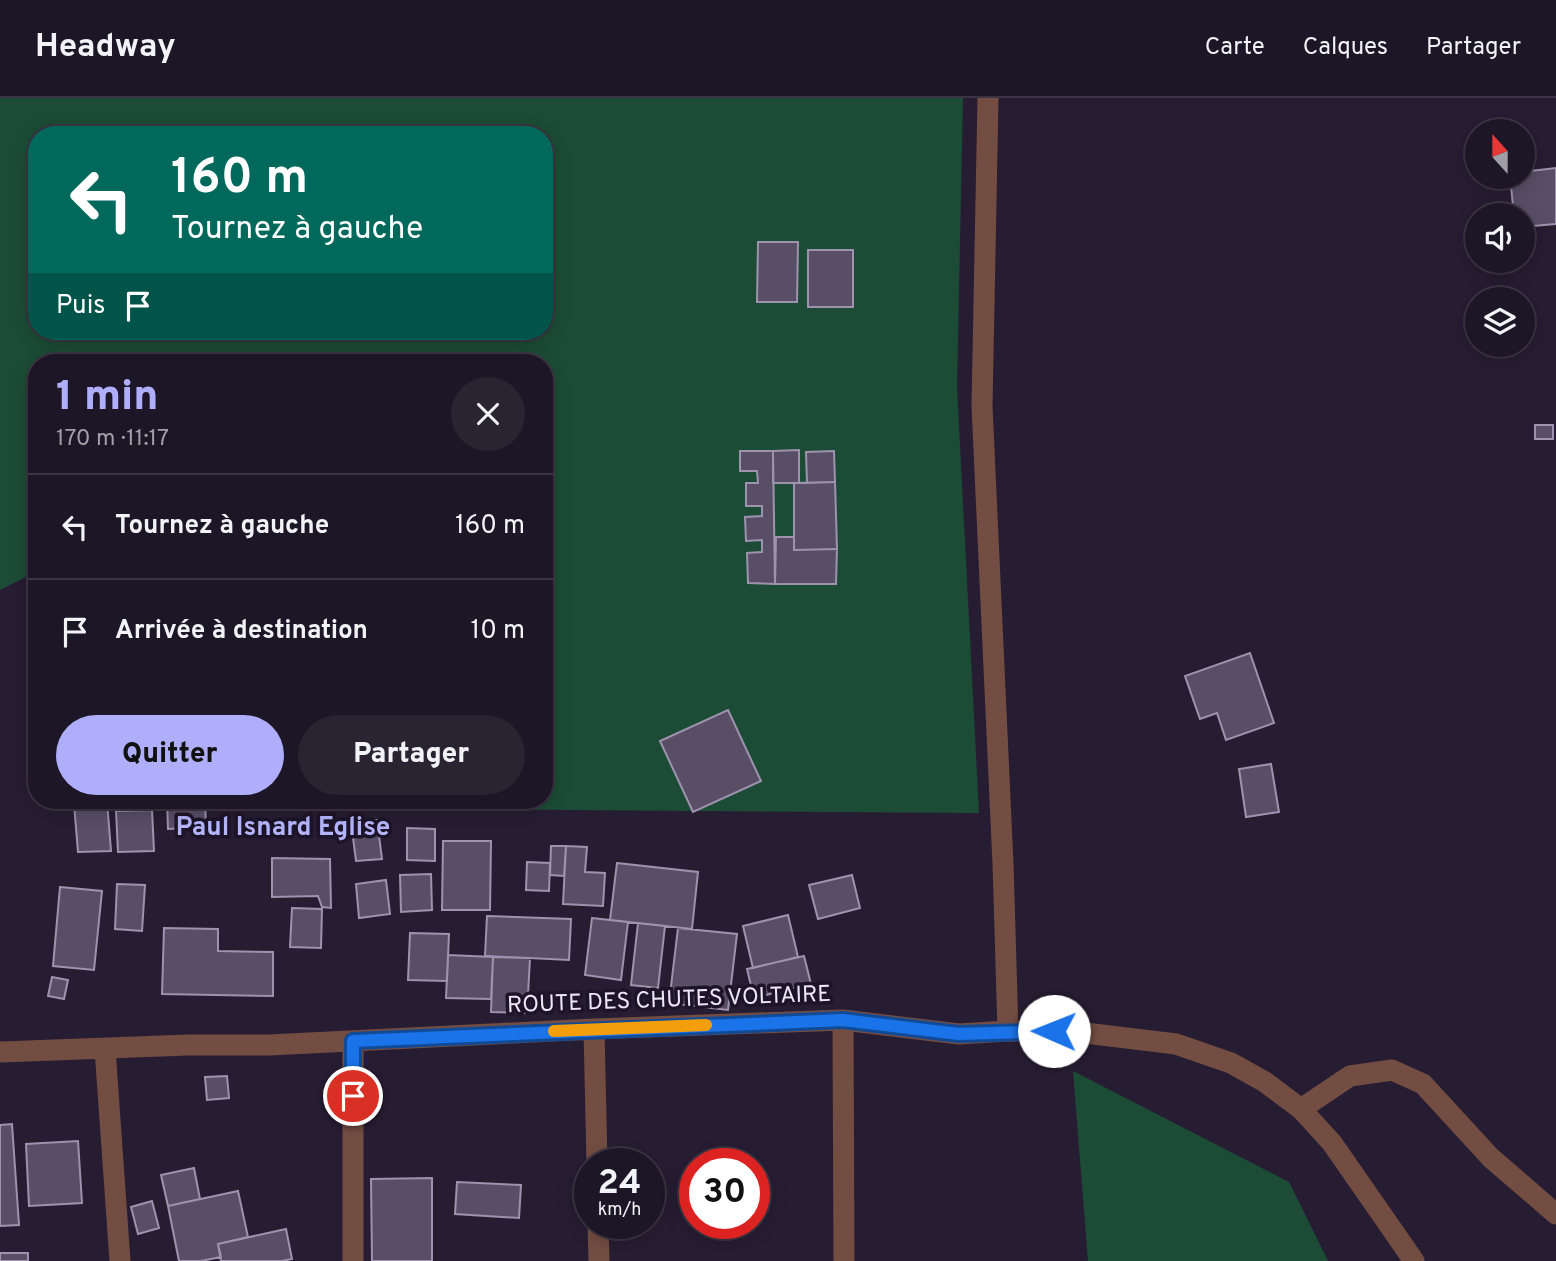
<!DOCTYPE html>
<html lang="fr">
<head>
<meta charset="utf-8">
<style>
  body { margin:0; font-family:Overpass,sans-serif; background:#2a2332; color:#f1f3f6; height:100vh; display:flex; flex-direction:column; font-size:26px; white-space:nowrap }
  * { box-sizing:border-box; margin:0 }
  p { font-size:23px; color:#a09fa7 }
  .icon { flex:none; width:38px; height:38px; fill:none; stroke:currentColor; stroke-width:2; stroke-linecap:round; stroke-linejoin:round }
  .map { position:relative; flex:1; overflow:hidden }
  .side { position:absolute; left:28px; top:256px; width:525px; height:455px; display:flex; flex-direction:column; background:#1d1626; border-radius:28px; box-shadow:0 4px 18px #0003,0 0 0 2px #3b3543 }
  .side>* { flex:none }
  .top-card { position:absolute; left:28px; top:28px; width:525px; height:214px; border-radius:28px; box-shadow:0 4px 18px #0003,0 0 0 2px #3b3543; background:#00695c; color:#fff; overflow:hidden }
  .needle { width:46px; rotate:339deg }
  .fabs { position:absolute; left:1465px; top:21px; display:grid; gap:14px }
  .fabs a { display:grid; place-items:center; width:70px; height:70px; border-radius:50%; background:#1d1626; box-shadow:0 4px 18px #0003,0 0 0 2px #3b3543; font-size:35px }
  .speed { position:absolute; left:574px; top:1050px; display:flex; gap:14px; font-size:35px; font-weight:700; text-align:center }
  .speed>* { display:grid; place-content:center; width:91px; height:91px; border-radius:50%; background:#1d1626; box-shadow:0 4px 18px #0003,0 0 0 2px #3b3543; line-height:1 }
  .speed small { font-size:18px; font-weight:400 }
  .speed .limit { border:10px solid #d22; background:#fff; color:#111 }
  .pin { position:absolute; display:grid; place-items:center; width:60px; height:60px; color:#fff; margin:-30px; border:4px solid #fff; border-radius:50%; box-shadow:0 2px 7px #0007 }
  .me { position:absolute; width:77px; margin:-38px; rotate:271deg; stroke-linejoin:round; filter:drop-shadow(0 0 5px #0008) }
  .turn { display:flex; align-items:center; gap:24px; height:147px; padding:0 28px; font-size:32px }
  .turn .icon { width:91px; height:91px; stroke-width:2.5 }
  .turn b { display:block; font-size:49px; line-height:60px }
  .then { display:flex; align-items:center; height:66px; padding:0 28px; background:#0003; gap:14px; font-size:26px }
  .round { display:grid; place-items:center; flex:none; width:74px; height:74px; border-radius:37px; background:#2a2332 }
  .overview { display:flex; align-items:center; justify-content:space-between; height:119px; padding:0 28px }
  h1 { font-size:42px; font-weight:800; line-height:52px; color:#aeaefa }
  .button { display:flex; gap:14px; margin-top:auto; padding:14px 28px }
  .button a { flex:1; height:80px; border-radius:42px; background:#aeaefa; color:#111; font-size:28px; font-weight:800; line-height:80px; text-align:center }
  .button a+a { background:#2a2332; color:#f1f3f6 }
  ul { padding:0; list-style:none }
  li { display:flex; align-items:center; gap:21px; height:105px; padding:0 28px; border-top:2px solid #3b3543 }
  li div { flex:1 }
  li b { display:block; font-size:26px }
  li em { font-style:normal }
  header { display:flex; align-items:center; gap:42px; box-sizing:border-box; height:98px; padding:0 35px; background:#1d1626; border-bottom:2px solid #3b3543 }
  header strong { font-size:33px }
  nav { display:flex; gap:38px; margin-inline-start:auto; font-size:24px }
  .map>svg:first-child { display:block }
</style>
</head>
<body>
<header>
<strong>Headway</strong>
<nav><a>Carte</a><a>Calques</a><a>Partager</a></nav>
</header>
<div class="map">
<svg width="1556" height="1163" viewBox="0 0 1556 1163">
  <rect width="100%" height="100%" fill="#271d33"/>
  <path fill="#1c4c35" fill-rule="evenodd" d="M0,0h963l-6,289 22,426 -672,-5 -6,-8h243v-438h-507v209l-37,19zM37,37h507v196h-507z
    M1073,973l216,111 39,79h-240z"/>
  <path fill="#584e66" stroke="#9e93ae" stroke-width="2" d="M1556,70v56l-34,3v-12h-8l-4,-38h12v-5z
    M758,144h40l-1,60h-40z
    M808,152h45v57h-45z
    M1535,327h18v14h-18z
    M799,352v33h-26v-32z
    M740,353h33l2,133 -27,-1 -1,-30 15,-1v-12l-16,1 -1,-24 17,-1v-10h-16v-23h12l-1,-12h-17z
    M834,353l1,31 -28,1 -1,-31z
    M835,384l2,67 -43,1v-67z
    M776,439h18v13l43,-1 -1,35h-61z
    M27,547h10v26h-8z
    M1250,555l24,70 -48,17 -9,-27 -17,6 -15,-43z
    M728,612l33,71 -68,31 -33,-71z
    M1271,666l8,48 -33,5 -7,-48z
    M167,702h38l1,27 -38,2z
    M107,703l4,50 -33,1 -4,-48z
    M152,712l2,41 -36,1 -2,-41z
    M377,722l5,39 -26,2 -5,-39z
    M407,730l28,1v32l-28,-1z
    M443,743h48l-1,69h-48z
    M551,748h15l-2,30 -14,-1z
    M566,748l21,1 -2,25 20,1 -2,33 -40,-2z
    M272,760l58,1 1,49 -9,-1 -4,-11 -46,1z
    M527,764l23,1 -1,28 -23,-1z
    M617,765l81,9 -6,57 -82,-9z
    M431,776l1,36 -31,2 -1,-37z
    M852,777l8,33 -42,11 -9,-34z
    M386,782l4,34 -31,4 -3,-34z
    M117,786l28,1 -3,46 -27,-2z
    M60,789l42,4 -8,79 -41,-4z
    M292,810l30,1 -1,39 -31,-1z
    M788,817l10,42 -45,11 -10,-42z
    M487,818l84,3 -2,41 -84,-4z
    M592,820l36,4 -7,58 -36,-5z
    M638,825l27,3 -7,62 -27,-3z
    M164,830l54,1v22l55,1v44l-111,-2z
    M678,830l59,6 -9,76 -59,-7z
    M410,835l39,1 -2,47 -39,-1z
    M448,857l45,2 -2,42 -45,-1z
    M804,858l7,28 -57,14 -7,-29z
    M493,859l37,1 -3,55 -36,-1z
    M52,879l16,3 -4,19 -16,-3z
    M227,978l2,22 -22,2 -2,-23z
    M12,1026l7,101 -19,1v-101z
    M78,1043l4,62 -53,3 -3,-62z
    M194,1070l6,31 -32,7 -7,-31z
    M432,1080v83h-60l-1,-82z
    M457,1084l64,3 -2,33 -64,-4z
    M238,1093l10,46 -30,7 3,13 -20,4h-22l-11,-55z
    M152,1103l7,27 -21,6 -7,-27z
    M286,1131l6,30 -10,2h-61l-3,-17z
    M0,1155h28v8h-28z"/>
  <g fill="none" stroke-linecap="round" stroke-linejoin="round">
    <path stroke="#734d42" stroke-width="21" d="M988,0l-6,308 21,458 5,167
      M843,922l1,241
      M594,931l3,135
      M353,943v220
      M105,951l15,212
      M0,954l188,-7h81l325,-16 249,-9 116,14 49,-3 69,1 99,12 55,19 34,19 36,27 31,34 82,118
      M1301,1011l49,-33 42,-6 31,14 68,74 65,56
      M598,1125l1,38"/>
  </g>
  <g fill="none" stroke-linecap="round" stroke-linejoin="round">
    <defs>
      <path id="route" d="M353,998v-55l490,-21 116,14 95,-3"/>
    </defs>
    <use href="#route" stroke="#114b97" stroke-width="18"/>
    <use href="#route" stroke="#1a73e8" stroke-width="12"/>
    <path stroke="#f59e0b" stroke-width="12" d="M554,933l152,-6"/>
  </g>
  <g text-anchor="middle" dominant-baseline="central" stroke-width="7" stroke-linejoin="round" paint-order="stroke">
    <g font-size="23" fill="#ece7f5" stroke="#1d1429">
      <text transform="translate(669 903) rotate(-2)">ROUTE DES CHUTES VOLTAIRE</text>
    </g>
    <g font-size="26" font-weight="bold" fill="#b5b5fc" stroke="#1d1429">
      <text x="283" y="730">Paul Isnard Eglise</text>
    </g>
  </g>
</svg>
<div class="fabs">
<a><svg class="needle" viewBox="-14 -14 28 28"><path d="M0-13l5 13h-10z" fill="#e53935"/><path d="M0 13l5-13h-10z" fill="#a09fa7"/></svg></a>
<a><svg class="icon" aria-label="sound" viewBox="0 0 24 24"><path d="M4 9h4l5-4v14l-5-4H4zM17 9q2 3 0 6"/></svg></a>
<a><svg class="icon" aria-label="layers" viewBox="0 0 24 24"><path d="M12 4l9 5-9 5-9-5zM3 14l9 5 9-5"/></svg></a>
</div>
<div class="speed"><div>24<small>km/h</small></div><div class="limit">30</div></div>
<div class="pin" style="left:353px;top:998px;background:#d93025"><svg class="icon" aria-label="arrive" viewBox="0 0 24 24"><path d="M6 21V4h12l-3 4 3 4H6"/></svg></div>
<svg class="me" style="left:1054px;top:933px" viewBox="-20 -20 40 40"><circle r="19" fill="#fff"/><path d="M0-13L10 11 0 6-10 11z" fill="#1a73e8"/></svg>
<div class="top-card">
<div class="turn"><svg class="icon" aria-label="left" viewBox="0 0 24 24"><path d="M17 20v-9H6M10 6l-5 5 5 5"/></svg><div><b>160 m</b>Tournez à gauche</div></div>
<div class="then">Puis<svg class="icon" aria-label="arrive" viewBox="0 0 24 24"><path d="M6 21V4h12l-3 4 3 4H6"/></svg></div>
</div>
<section class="side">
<div class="overview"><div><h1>1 min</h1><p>170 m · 11:17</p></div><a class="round"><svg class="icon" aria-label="close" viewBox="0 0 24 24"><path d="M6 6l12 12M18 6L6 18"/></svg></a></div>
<ul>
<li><svg class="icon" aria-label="left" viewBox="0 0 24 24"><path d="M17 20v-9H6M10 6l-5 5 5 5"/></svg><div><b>Tournez à gauche</b></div><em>160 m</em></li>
<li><svg class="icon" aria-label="arrive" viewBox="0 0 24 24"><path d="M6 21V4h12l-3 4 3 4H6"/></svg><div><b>Arrivée à destination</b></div><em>10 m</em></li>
</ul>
<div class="button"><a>Quitter</a><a>Partager</a></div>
</section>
</div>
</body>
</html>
